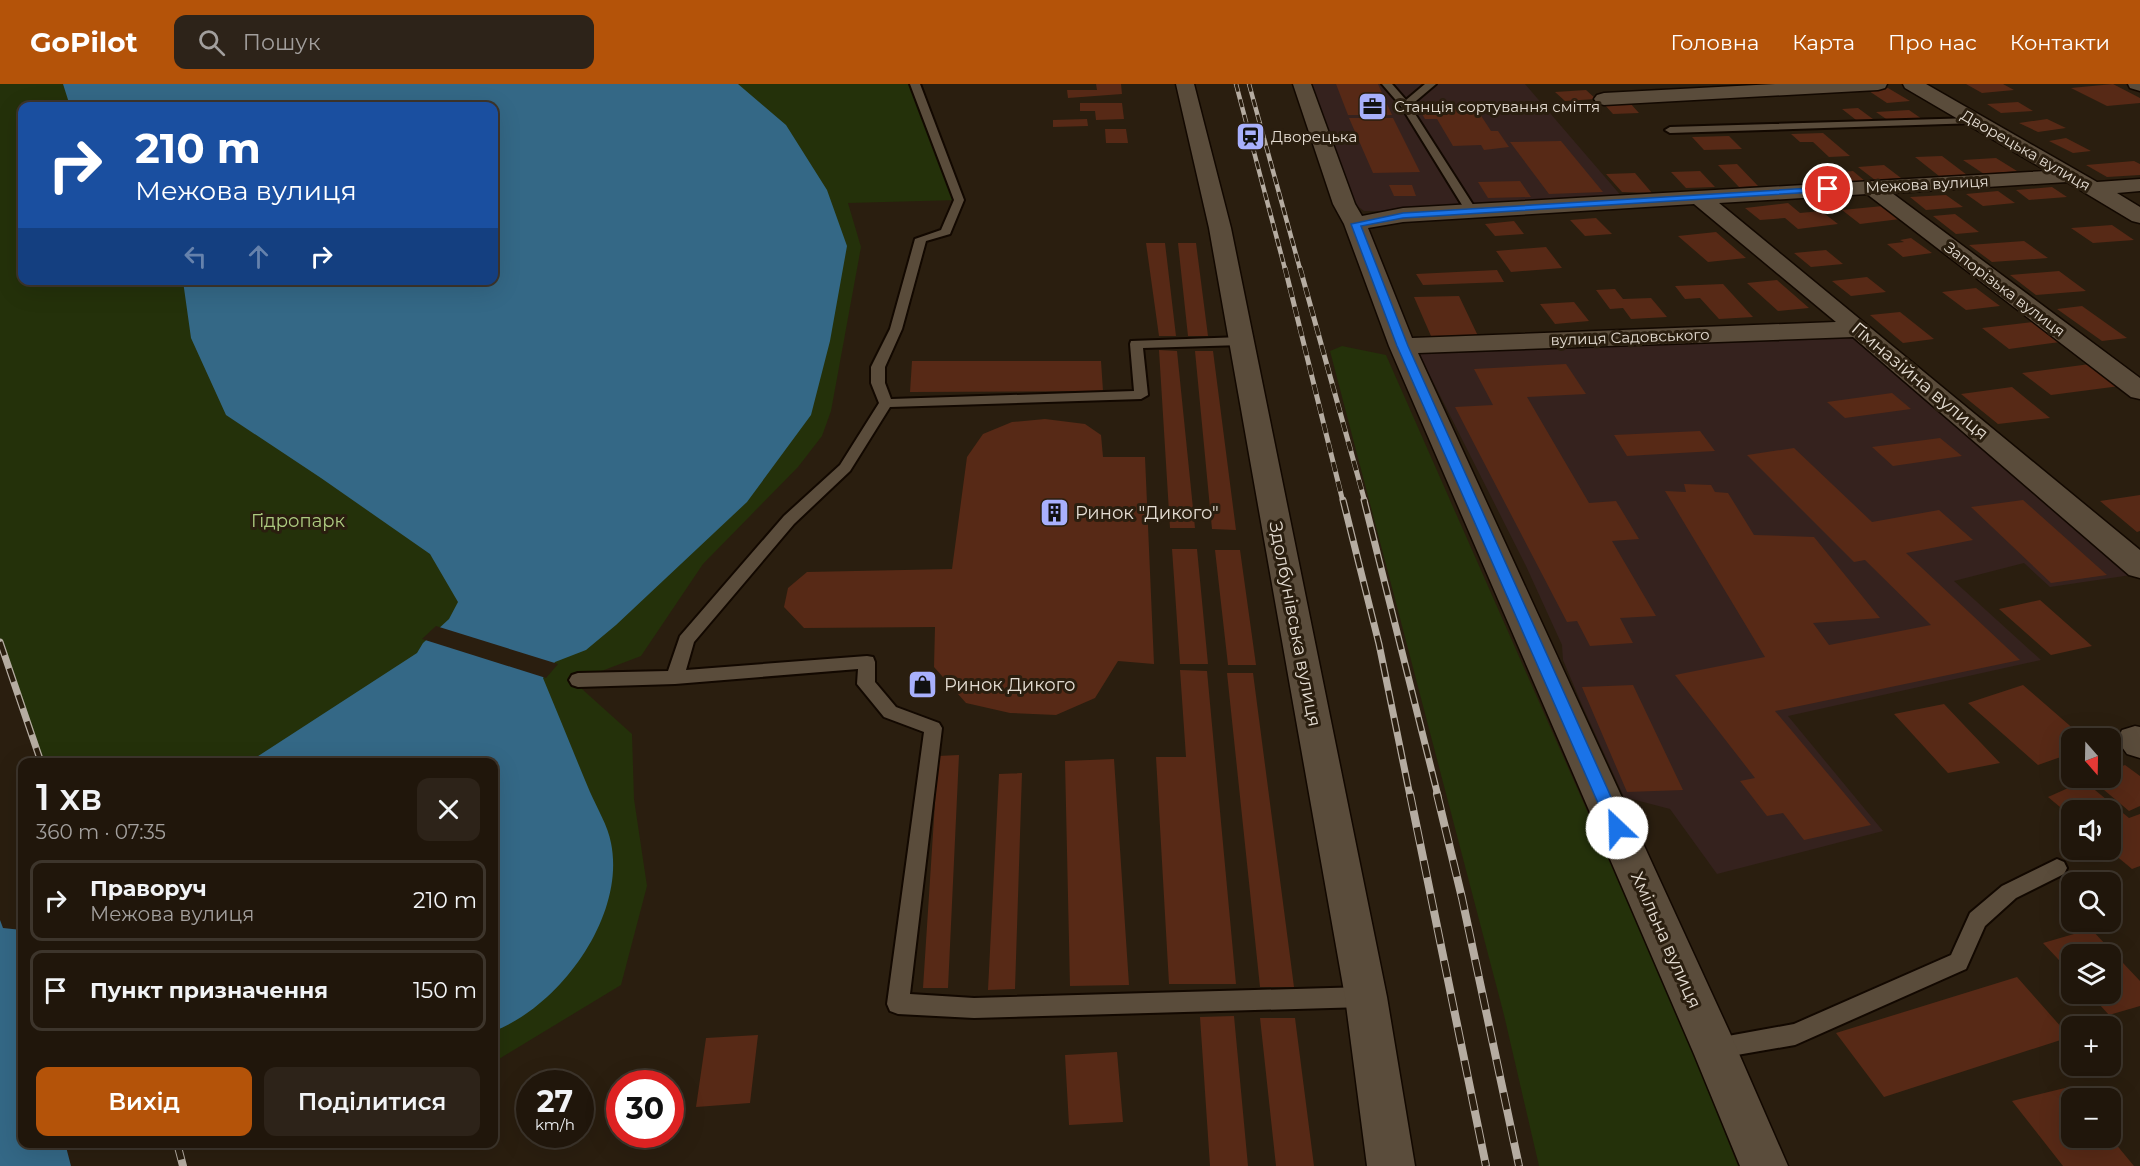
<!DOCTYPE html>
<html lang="uk">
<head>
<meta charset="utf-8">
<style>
  body { margin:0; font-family:Montserrat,sans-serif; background:#2d2319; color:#f1f3f6; height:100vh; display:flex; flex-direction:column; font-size:22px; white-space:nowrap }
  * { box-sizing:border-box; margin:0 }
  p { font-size:20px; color:#a29f9d }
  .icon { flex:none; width:33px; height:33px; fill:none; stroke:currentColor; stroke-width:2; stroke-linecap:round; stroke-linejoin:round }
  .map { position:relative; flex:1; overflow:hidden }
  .side { position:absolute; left:18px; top:674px; width:480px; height:390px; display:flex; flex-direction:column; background:#20160b; border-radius:12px; box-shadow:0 6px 24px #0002,0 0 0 2px #3d352c }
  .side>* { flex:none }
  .guide { position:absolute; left:18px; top:18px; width:480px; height:183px; border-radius:12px; box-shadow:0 6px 24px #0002,0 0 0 2px #3d352c; background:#1a4fa0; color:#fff; overflow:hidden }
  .needle { width:39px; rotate:160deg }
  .controls { position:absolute; left:2061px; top:644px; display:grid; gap:12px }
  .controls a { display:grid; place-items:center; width:60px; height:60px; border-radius:12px; background:#20160b; box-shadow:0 6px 24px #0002,0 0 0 2px #3d352c; font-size:30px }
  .speed { position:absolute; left:516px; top:986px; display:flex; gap:12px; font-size:30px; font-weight:700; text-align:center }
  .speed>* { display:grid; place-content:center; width:78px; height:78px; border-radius:50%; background:#20160b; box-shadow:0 6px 24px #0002,0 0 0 2px #3d352c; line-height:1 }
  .speed small { font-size:15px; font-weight:400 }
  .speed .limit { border:9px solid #d22; background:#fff; color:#111 }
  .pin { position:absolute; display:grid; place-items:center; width:51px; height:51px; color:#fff; margin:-26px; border:3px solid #fff; border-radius:50%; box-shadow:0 2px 6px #0007 }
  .me { position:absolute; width:66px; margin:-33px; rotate:336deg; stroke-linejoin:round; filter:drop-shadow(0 0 4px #0008) }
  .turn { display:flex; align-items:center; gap:21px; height:126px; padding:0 18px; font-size:27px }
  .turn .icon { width:78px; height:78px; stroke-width:2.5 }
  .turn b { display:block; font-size:42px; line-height:51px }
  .lanes { display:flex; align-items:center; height:57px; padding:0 18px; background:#0003; justify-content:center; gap:30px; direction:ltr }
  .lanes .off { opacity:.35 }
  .round { display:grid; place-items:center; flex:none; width:63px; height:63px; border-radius:12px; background:#2d2319 }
  .overview { display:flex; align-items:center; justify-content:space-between; height:102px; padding:0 18px }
  h1 { font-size:36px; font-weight:600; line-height:45px }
  .cta { display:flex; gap:12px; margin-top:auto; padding:12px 18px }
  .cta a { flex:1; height:69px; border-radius:12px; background:#b45309; color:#fff; font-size:24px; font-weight:600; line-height:69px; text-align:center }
  .cta a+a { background:#2d2319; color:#f1f3f6 }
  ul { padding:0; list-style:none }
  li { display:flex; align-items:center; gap:18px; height:81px; margin:0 12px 9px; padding:0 6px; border:3px solid #3d352c; border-radius:12px }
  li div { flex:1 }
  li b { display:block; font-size:22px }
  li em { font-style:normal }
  header { display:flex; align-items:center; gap:36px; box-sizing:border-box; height:84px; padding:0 30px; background:#b45309; color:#fff }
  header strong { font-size:28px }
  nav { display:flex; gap:33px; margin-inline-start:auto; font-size:21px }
  .search { width:420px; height:54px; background:#2d2319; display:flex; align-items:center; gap:15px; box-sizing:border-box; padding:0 21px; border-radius:12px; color:#a29f9d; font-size:22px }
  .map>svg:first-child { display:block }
</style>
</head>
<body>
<header>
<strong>GoPilot</strong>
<div class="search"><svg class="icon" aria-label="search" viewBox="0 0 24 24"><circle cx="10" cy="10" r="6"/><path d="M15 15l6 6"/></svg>Пошук</div>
<nav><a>Головна</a><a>Карта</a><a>Про нас</a><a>Контакти</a></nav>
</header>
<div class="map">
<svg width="2140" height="1082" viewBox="0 0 2140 1082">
  <rect width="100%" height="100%" fill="#2a1e0f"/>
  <path fill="#35221e" d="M1310,0h215l98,114 -223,13h-36l-8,-6 -23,-51z
    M1856,249l282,241 -88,13 -26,-24 -70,18 87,79 -253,56 95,115 -166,43 -47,-65 -46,-12 -42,-92 -19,-45 -1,-15 -36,-79 -109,-216z"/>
  <path fill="#24310a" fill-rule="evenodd" d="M0,0h915l44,116 -111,3 13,44 -30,164 -9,25 -24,31 -95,97 -62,92 -63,24 4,9 50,45 2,65 13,87 -26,99 -127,77v-300h-453l-41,-120zM22,22h472v174h-472z
    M1342,262l44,9 304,689 48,122h-199l-35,-151 -174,-664z"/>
  <path fill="#346886" d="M63,0h675l48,41 41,65 20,56 -17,95 -19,74 -64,87 -131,123 -30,25 -31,12 -12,16c16,38 31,76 47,114 7,16 18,34 21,51 15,73 -51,163 -117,188v-269h-245l168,-109 6,-10 26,-24 9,-17 -28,-48 -109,-76 -95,-63 -35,-77 -8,-57 311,-1v-174h-424z
    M0,836l3,8 19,2v36l-6,8 6,21v148h43l6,23h-71z"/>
  <path fill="#2a1e0f" d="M436,542l122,38 -12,14 -124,-39z"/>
  <path fill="#572916" d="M1096,0h25l1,10 -54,4 -1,-8h30z
    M1336,0h42l14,31h-44z
    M1966,0h37l11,6 -32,3z
    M2113,0l27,14v5l-33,3 -36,-18z
    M1888,4l22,13 -23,2 -21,-14z
    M1586,6l10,9 -31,2 -10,-9z
    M2018,18l15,9 -32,2 -14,-9z
    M1080,19h42l2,16 -28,1 -1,-9h-15z
    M1630,19l9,10 -26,1 -9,-10z
    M1476,24l15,23h7l11,16 -25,3 -3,-5 -28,1 -16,-27h-12l-6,-10z
    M1858,24l19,14 -17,1 -18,-14z
    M1909,26l13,9 -33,2 -13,-9z
    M1349,34h44l27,54 -47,1z
    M1087,35l1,7 -35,1v-7z
    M2047,35l19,9 -28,4 -19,-9z
    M1105,45h21l2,14h-22z
    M1823,49l27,23 -21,1 -16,-15h-13l-9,-8z
    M1729,52l13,13 -38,1 -12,-13z
    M2066,54l25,13 -18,2 -24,-12z
    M1561,57l42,51 -54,2 -39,-52z
    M1942,72l25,19 -28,1 -24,-19z
    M1996,74l21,13 -33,3 -21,-14z
    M2134,77l6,3v11l-33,2 -21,-12z
    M1737,80l21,22 -19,1 -21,-22z
    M1884,81l17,13 -26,2 -17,-13z
    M1700,87l15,16 -29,1 -15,-16z
    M1853,87l13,11 -21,1 -12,-10z
    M1635,89l17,20 -30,-1 -16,-18z
    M1520,97l11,16 -43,1 -10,-16z
    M1389,101h23l4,11h-22z
    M2052,103l15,10 -38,3 -13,-10z
    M1998,107l17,12 -32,3 -17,-12z
    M1946,111l17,12 -37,3 -16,-13z
    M1788,119l12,10 21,-2 17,13 -40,5 -13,-11 -25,2 -15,-12z
    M1883,122l17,13 -40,5 -18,-14z
    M1955,130l24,18 -23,2 -23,-18z
    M1596,134l16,16 -27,2 -15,-16z
    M1514,137l10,13 -29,2 -10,-12z
    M2112,141l22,15 -41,3 -22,-15z
    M1716,148l30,26 -38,4 -30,-26z
    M1911,154l21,15 -29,4 -16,-13 17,-2 -4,-2z
    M2024,157l24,17 -56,4 -23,-17z
    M1146,159h19l11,93h-17z
    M1178,159h18l12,93h-20z
    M1546,163l16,21 -51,4 -15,-21z
    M1826,166l17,14 -32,3 -17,-14z
    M1497,186l7,12 -81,3 -7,-11z
    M2059,187l27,20 -50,4 -26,-20z
    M1867,193l19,15 -35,4 -19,-15z
    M1777,196l32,28 -31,3 -31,-28z
    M1723,200l30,33 -34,2 -19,-21 -15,1 -10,-13z
    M1976,204l24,18 -34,4 -24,-18z
    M1615,205l8,10 28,-1 16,19 -36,2 -8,-11 -13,1 -14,-19z
    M1459,212l19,40h-47l-17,-39z
    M1574,218l15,19 -34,3 -15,-20z
    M2082,222l45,32 -25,3 -45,-32z
    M1900,228l34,27 -31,4 -33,-28z
    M2033,238l27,20 -51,7 -27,-21z
    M1159,266l18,1 18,177h-25z
    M1195,267h18l23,179 -24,-1z
    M912,277h189l2,30 -193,1z
    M1566,280l20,30 -59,3 62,106 27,-2 23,38 -27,2 44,75 -36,2 13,25 -43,3 -13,-25 -10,1 -112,-215 38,-2 -19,-36z
    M2090,280l30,22 -69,9 -29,-22z
    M2012,303l38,31 -52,6 -37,-30z
    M1892,309l19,16 -66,9 -18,-16z
    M1045,335l40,5 16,11 2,22h42l9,207 -36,-3 -23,37 -39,17 -46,-2 -44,-10 -32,-36 1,-40 -131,1 -20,-21 4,-19 19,-16 145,-3 15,-112 16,-23 29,-12z
    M1700,347l15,20 -88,5 -13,-21z
    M1940,354l22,18 -69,10 -21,-19z
    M1794,364l78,74 67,-12 34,30 -67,13 114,107 -245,51 96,114 -67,15 -21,-27 -16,3 -27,-35 15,-3 -80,-103 90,-18 -100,-166 21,1 -2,-8 27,1 4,7 13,1 26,42 60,2 66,81 -67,5 16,22 102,-20 -66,-65 -11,2 -107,-107z
    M2140,411v36l-3,1 -37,-31z
    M2023,416l84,75 -56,8 -80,-76z
    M1172,465h25l11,115h-28z
    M1215,466h25l16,115h-28z
    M2040,516l52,46 -41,9 -52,-46z
    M1180,586l27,1 29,313h-67l-13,-227h30z
    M1227,589h26l41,314h-34z
    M1633,601l50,105 -56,2 -45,-105z
    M2023,601l61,53h-12v15l-34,12 -70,-62z
    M1944,620l56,59 -52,10 -54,-59z
    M959,671l-11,233h-25l15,-232z
    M1114,675l15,226 -59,1 -5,-225z
    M2125,681l15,11v30l-11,5 -38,-32 19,-2v-6z
    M1022,689l-7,216 -27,1 11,-216z
    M2084,697l45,37 11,-4v52l-8,3 -24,-20h2v-39h-38v7l-24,-20z
    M2091,845l49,52v25l-31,9 -20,-22h21v-39h-38v20l-29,-31z
    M2017,893l53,60 -186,60 -48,-64z
    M1234,932l14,150h-38l-10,-149z
    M1260,934h35l19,148h-38z
    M758,951l-8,68 -54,4 10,-69z
    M1117,968l6,70 -54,3 -4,-70z
    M2069,1003l9,11h-6v39h38l24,29h-71l-51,-65z"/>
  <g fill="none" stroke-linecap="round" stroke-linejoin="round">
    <defs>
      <path id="service" d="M910,0h10l44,116 -14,34 -24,7 -24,88 -17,38v16l6,16 243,-8 -4,-47 1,-3 111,-4 6,4 -6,4 -99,3 5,47 -7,4 -251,8 -40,64 -56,53 -100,118 -8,28 181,-14 6,1 2,5v20l21,25 43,16 3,5 -32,266 64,4 391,-11 8,3 3,7 -3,7 -8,3 -391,11 -76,-4 -8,-3 -3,-7 37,-272 -40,-15 -27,-33 1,-15 -183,15 -97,3 -6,-2 -3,-5 3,-5 6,-2 90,-2 12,-35 104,-120 56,-51 39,-62 -8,-20v-16l19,-38 25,-90 26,-9 13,-30z
        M1382,0h10l14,16 19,-16h11l-26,22 67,105 -2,2h-8l-66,-107z
        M1974,34l3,1v4l-307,10 -5,-3 5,-3z
        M2057,775l7,3 3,6 -3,6 -48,24 -31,28 -19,43 -171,76 -81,14 -8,-3 -3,-8 3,-8 88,-16 157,-69 19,-42 32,-27z"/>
      <path id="minor" d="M1176,0h18l37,144 156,769 28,169h-48l-22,-169 -136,-769z
        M1293,0h18l44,120 7,12 41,-8 644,-37 -142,-83 -2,-4h23l171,98 43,-3v12l-23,2 23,14v16l-8,-2 -65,-39 -175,11 248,185v21l-9,-2 -264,-203 -148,9 421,347v28l-11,-3 -276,-238 -435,16 312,680 58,133h-48l-46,-112 -305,-708 -45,-122 -11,-20zM1694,120l142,118 -424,16 -44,-110 35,-6z
        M1775,0h112l-2,4 -7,2 -274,15 -7,-2 -3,-4 3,-4 7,-2z
        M2128,0h12v7l-10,-3z
        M2135,642l5,1v31l-13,-4 -10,-14 5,-10z"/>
    </defs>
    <use href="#service" stroke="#120800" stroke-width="4"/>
    <use href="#minor" stroke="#120800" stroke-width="3"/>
    <use href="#service" fill="#5a4c3b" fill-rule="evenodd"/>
    <use href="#minor" fill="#5a4c3b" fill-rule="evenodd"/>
    <defs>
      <path id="rail-far3" d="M1236,0l49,185
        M1249,0l51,185"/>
      <path id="rail-far2" d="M1285,184l58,234
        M1300,184l65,234"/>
      <path id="rail-far1" d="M1343,416l36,144 31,152
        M1364,416l74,296
        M0,558l41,120"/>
      <path id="rail" d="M1410,710l76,372
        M1437,710l25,104 57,268
        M177,1059l6,23"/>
    </defs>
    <use href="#rail-far3" stroke="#b5aca1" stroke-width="4.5"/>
    <use href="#rail-far2" stroke="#b5aca1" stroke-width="5"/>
    <use href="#rail-far1" stroke="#b5aca1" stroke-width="7"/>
    <use href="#rail" stroke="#b5aca1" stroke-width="8"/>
    <use href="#rail-far3" stroke="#2a1e0f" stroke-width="3" stroke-dasharray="8" stroke-linecap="butt"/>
    <use href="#rail-far2" stroke="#2a1e0f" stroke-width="4" stroke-dasharray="10" stroke-linecap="butt"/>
    <use href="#rail-far1" stroke="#2a1e0f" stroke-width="4.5" stroke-dasharray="14" stroke-linecap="butt"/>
    <use href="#rail" stroke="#2a1e0f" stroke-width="6" stroke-dasharray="17" stroke-linecap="butt"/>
  </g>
  <path fill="#1a73e8" stroke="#114b97" stroke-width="1.5" d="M1828,103l3,1v3l-428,27 -42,8 47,120 217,482 -3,5 -5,2 -6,-2 -2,-5 -212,-482 -46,-122 52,-11z"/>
  <defs>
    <symbol id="office-square" viewBox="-11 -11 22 22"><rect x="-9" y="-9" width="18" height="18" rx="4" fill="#a8b0fc" stroke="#2a1e0f"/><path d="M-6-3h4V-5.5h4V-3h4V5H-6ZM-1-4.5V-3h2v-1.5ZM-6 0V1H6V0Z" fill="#111"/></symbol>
    <symbol id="station-square" viewBox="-11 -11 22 22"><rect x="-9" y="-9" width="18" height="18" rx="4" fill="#a8b0fc" stroke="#2a1e0f"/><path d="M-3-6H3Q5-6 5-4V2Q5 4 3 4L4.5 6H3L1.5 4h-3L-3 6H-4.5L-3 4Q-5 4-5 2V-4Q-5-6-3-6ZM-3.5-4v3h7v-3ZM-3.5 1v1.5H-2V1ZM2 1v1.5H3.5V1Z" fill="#111"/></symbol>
    <symbol id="building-square" viewBox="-11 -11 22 22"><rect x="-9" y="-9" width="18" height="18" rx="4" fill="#a8b0fc" stroke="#2a1e0f"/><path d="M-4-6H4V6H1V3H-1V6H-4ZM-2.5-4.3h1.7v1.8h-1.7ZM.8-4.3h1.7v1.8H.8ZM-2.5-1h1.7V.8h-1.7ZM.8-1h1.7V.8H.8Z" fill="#111"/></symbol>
    <symbol id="shop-square" viewBox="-11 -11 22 22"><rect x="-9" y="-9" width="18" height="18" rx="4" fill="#a8b0fc" stroke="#2a1e0f"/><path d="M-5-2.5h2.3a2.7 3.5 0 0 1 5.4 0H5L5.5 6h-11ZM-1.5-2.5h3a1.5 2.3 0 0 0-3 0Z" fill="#111"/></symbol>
  </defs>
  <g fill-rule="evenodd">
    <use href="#office-square" x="1356" y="6" width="33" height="33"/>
    <use href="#station-square" x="1234" y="36" width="33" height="33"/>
    <use href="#building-square" x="1038" y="412" width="33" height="33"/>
    <use href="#shop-square" x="906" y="584" width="33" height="33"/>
  </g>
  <g text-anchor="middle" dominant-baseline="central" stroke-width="6" stroke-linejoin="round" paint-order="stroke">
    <g font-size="15" fill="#e4dcd2" stroke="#2a1e0f" text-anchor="start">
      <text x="1394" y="22">Станція сортування сміття</text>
      <text x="1271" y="52">Дворецька</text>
    </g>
    <g font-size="15" fill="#e4dcd2" stroke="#2a1e0f">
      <text transform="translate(2026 66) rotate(30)">Дворецька вулиця</text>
      <text transform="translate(1927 100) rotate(-3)">Межова вулиця</text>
      <text transform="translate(2005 205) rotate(37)">Запорізька вулиця</text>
      <text transform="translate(1630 253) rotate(-2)">вулиця Садовського</text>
    </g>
    <g font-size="18" fill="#e4dcd2" stroke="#2a1e0f">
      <text transform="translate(1920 297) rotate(40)">Гімназійна вулиця</text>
      <text transform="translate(1295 540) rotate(79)">Здолбунівська вулиця</text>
      <text transform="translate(1666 856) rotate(66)">Хмільна вулиця</text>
    </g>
    <g font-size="18" fill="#e4dcd2" stroke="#2a1e0f" text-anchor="start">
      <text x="1075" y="429">Ринок "Дикого"</text>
      <text x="944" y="601">Ринок Дикого</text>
    </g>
    <g font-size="18" fill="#adcb81" stroke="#2a1e0f">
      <text x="298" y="437">Гідропарк</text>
    </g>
  </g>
</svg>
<div class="controls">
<a><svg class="needle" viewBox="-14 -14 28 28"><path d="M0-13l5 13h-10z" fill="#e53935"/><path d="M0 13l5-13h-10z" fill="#a29f9d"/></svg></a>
<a><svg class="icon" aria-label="sound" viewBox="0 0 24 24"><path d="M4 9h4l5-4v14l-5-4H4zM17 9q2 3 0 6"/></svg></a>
<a><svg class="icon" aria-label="search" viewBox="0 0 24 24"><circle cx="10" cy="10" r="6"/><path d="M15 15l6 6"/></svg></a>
<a><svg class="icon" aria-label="layers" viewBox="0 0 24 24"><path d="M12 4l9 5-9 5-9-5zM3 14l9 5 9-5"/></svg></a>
<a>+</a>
<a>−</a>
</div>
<div class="speed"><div>27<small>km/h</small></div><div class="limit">30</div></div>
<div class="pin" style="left:1828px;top:105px;background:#d93025"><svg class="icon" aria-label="arrive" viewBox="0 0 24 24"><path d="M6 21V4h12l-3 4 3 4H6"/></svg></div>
<svg class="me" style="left:1617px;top:744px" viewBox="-20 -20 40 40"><circle r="19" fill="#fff"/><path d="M0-13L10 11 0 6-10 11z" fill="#1a73e8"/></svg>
<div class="guide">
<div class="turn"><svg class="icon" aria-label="right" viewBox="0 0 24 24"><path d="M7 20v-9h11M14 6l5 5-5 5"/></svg><div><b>210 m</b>Межова вулиця</div></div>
<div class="lanes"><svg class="icon off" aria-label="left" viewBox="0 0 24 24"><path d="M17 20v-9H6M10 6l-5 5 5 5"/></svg><svg class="icon off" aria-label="ahead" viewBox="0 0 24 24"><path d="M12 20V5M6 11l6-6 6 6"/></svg><svg class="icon" aria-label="right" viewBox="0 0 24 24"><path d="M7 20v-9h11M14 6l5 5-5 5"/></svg></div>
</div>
<section class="side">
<div class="overview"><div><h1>1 хв</h1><p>360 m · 07:35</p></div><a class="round"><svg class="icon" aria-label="close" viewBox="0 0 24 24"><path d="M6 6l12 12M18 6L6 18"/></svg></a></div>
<ul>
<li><svg class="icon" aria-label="right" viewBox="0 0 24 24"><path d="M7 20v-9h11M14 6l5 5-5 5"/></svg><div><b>Праворуч</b><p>Межова вулиця</p></div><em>210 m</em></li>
<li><svg class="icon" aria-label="arrive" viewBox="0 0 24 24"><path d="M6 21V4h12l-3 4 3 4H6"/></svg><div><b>Пункт призначення</b></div><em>150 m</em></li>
</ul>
<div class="cta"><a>Вихід</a><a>Поділитися</a></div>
</section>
</div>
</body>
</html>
